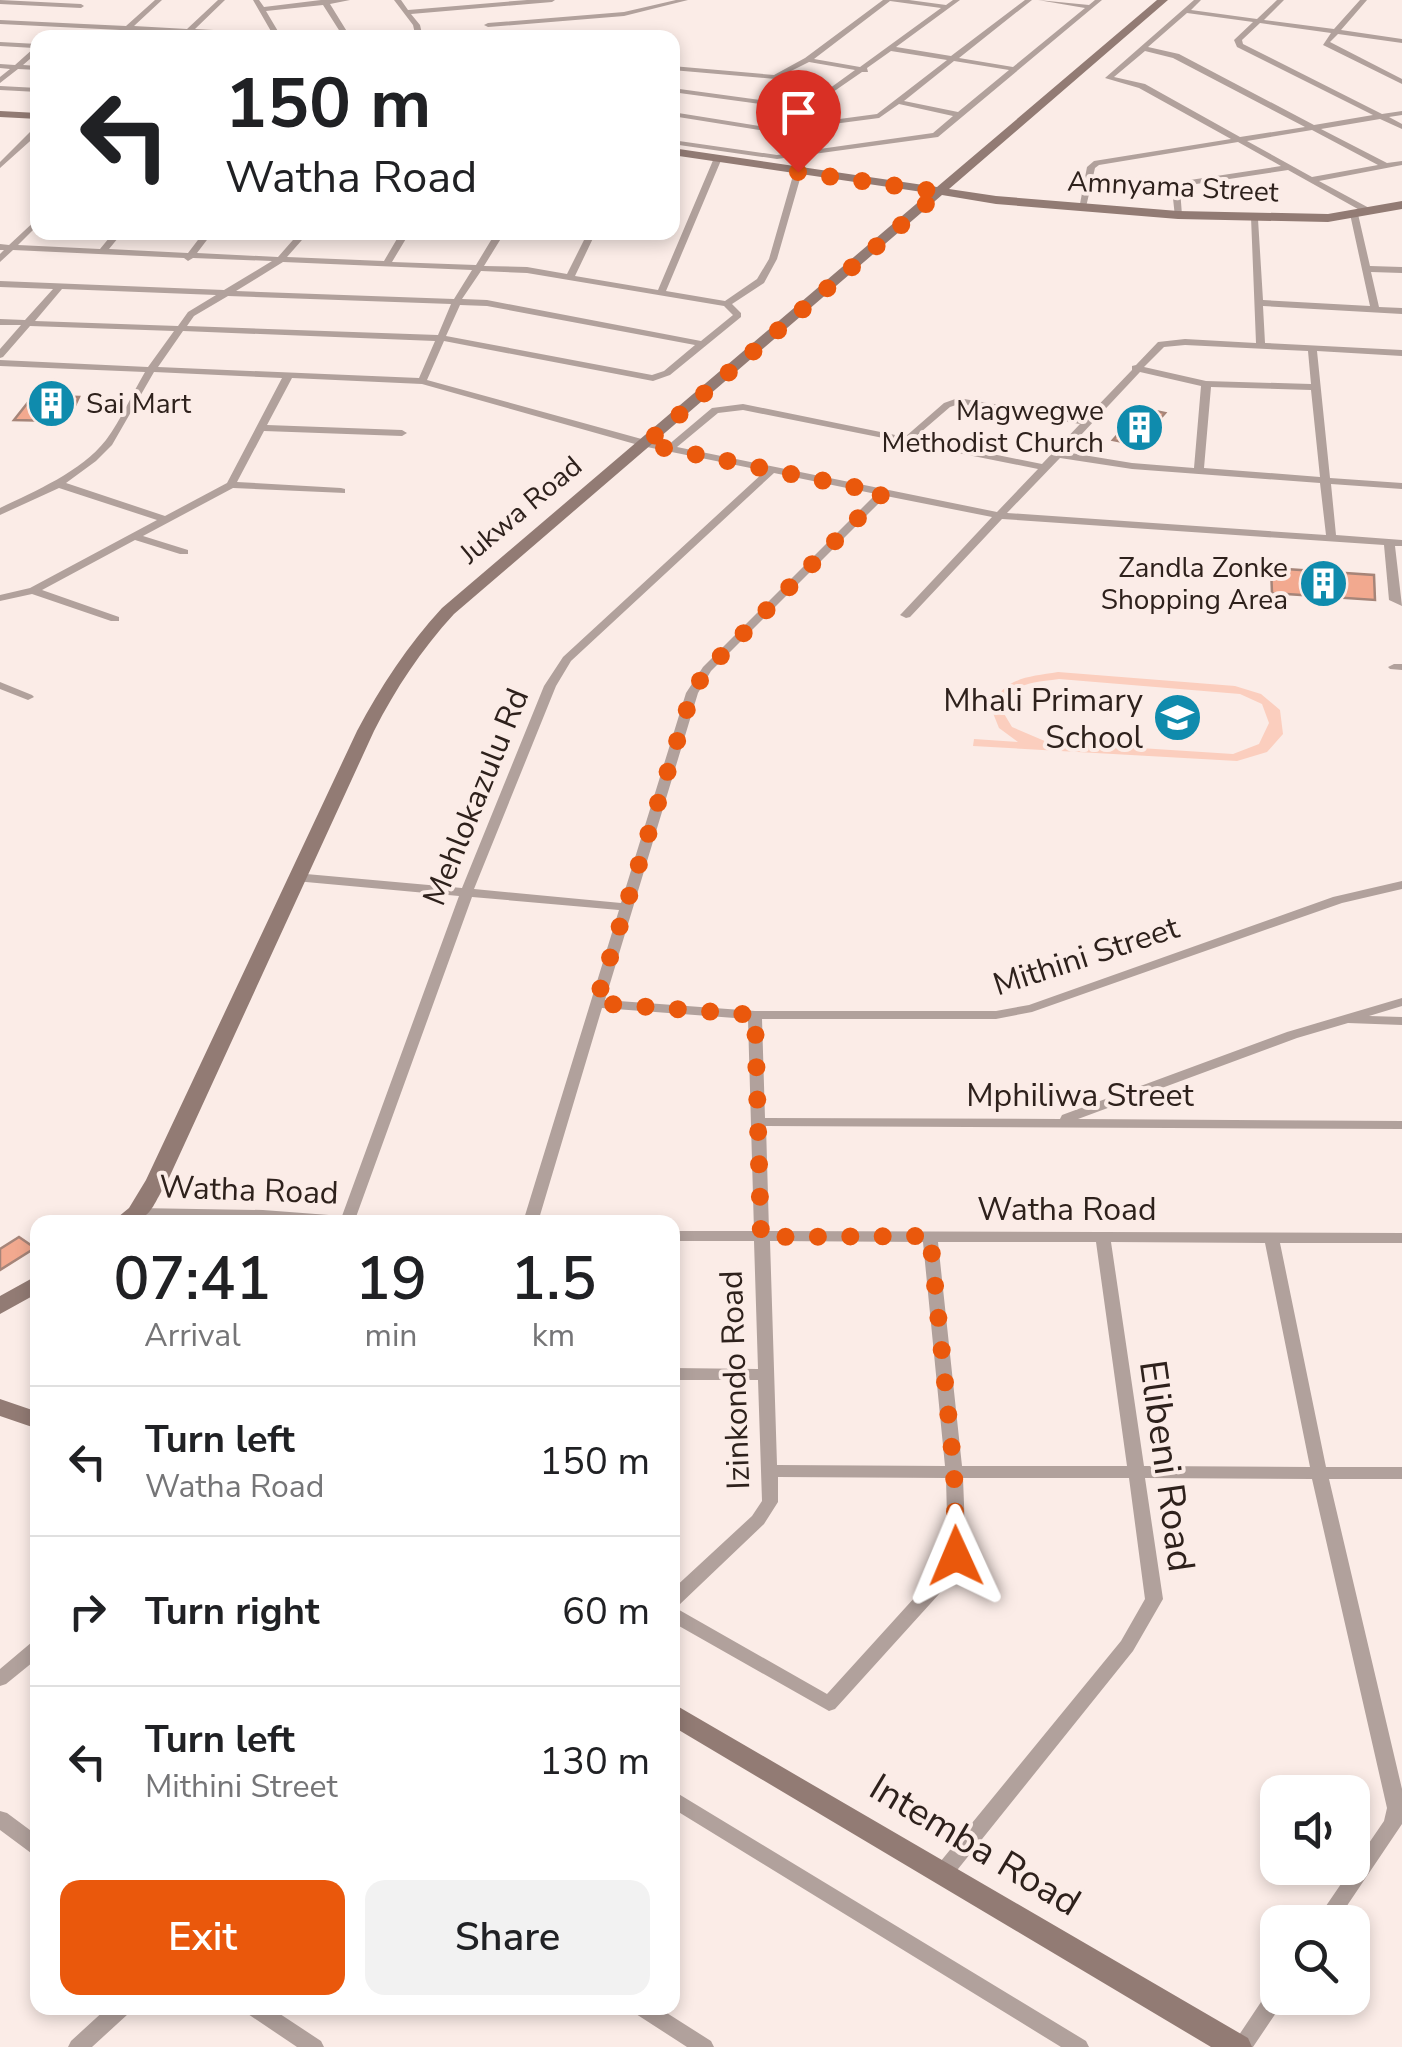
<!DOCTYPE html>
<html lang="en">
<head>
<meta charset="utf-8">
<style>
  body { margin:0; font-family:"Nunito Sans",sans-serif; background:#f2f2f2; color:#202124; height:100vh; display:flex; flex-direction:column; font-size:38px; white-space:nowrap }
  * { box-sizing:border-box; margin:0 }
  p { font-size:32px; color:#757577 }
  .icon { flex:none; width:55px; height:55px; fill:none; stroke:currentColor; stroke-width:2; stroke-linecap:round; stroke-linejoin:round }
  .map { position:relative; flex:1; overflow:hidden }
  .side { position:absolute; left:30px; top:1215px; width:650px; height:800px; display:flex; flex-direction:column; background:#fff; border-radius:20px; box-shadow:0 5px 15px #0003 }
  .side>* { flex:none }
  .guide { position:absolute; left:30px; top:30px; width:650px; height:210px; border-radius:20px; box-shadow:0 5px 15px #0003; background:#fff; color:#202124; overflow:hidden }
  .controls { position:absolute; left:1260px; top:1775px; display:grid; gap:20px }
  .controls a { display:grid; place-items:center; width:110px; height:110px; border-radius:20px; background:#fff; box-shadow:0 5px 15px #0003; font-size:50px }
  .pin { position:absolute; display:grid; place-items:center; width:85px; height:85px; color:#fff; margin:-102px -42px; border-radius:50% 50% 50% 0; rotate:-45deg; box-shadow:0 0 10px #0007 }
  .pin .icon { rotate:45deg }
  .me { position:absolute; width:110px; margin:-55px; rotate:359deg; stroke-linejoin:round; filter:drop-shadow(0 0 8px #0008) }
  .turn { display:flex; align-items:center; gap:35px; height:210px; padding:0 30px; font-size:45px }
  .turn .icon { width:130px; height:130px; stroke-width:2.5 }
  .turn b { display:block; font-size:70px; line-height:85px }
  .eta { display:flex; justify-content:space-evenly; align-items:center; height:170px; text-align:center }
  .eta b { font-size:60px; font-weight:600; line-height:70px }
  .action { display:flex; gap:20px; margin-top:auto; padding:20px 30px }
  .action a { flex:1; height:115px; border-radius:20px; background:#ea580c; color:#fff; font-size:40px; font-weight:600; line-height:115px; text-align:center }
  .action a+a { background:#f2f2f2; color:#202124 }
  ul { padding:0; list-style:none }
  li { display:flex; align-items:center; gap:30px; height:150px; padding:0 30px; border-top:2px solid #e0e0e0 }
  li div { flex:1 }
  li b { display:block; font-size:38px }
  li em { font-style:normal }
  .map>svg:first-child { display:block }
</style>
</head>
<body>
<div class="map">
<svg width="1402" height="2047" viewBox="0 0 1402 2047">
  <rect width="100%" height="100%" fill="#fbece7"/>
  <path fill="#fbcebe" fill-rule="evenodd" d="M1058,672l177,14 26,8 19,16 3,24 -16,18 -30,9 -264,-15 1,-7 44,3 -19,-14 -8,-20c13,-31 37,-31 67,-36zM1059,679l181,15 22,10 7,19 -10,21 -26,10 -186,-12 -35,-15 -9,-15c11,-31 27,-29 56,-33z"/>
  <path fill="#f2a98f" stroke="#a68579" stroke-width="2.5" d="M33,396l46,1 -6,13 -14,11 -45,-1z
    M1141,408l24,5 -28,32 -24,-5z
    M1271,568l103,7 1,25 -103,-7z
    M19,1237l16,11 -35,22v-21z"/>
  <g fill="none" stroke-linecap="round" stroke-linejoin="round">
    <path fill="#b1a19c" fill-rule="evenodd" d="M0,0l81,4 3,2 -3,2 -81,-4z
      M155,0h7l-28,26 53,3 31,-29h7l-30,29 77,4 -19,-33h6l5,7 57,-7h29l-20,4 21,34h-7l-21,-33 -57,6 16,27 -282,-14v-4l126,6z
      M394,0h7l7,10 119,-10h28l-3,2 -141,12 9,11 3,13h-7l-3,-13z
      M676,0h12l-64,16 -136,11 -4,-2 4,-2 136,-11z
      M883,0h26l37,5 7,-5h7l-64,47 55,9 74,-56h7l-73,58 54,9 72,-59 -47,-8 51,5 6,-5h7l-164,137 -161,22 -105,-15v-4l105,15 156,-22 20,-17 -54,-12 -20,14 -107,14 -100,-16v-4l100,16 105,-14 70,-54 -56,-9 -24,17 1,4h-6l-45,31 -42,3 -103,-14v-4l103,14 40,-3 40,-29 -46,-8 -34,17 -103,-9v-4l102,9 31,-17zM890,1l51,7 -81,59 -46,-8zM954,61l55,9 -51,42 -54,-11z
      M1194,0h7l-10,10 66,9 20,-19h7l-20,20 70,9 26,-29h7l-26,30 61,9v4l-64,-9 -8,8 72,37v5l-79,-39 8,-12 -71,-10 -18,17 1,4 139,70 20,-3v4l-13,2 13,7v5l-22,-10 -59,10 66,34 15,-2v4l-83,16 52,28v4h-6l-77,-43 -105,16 -3,3 2,26 -7,2 -3,-28 5,-7 104,-16 -43,-24 -139,23 -4,3 -9,39 -7,2 8,-42 7,-6 137,-22 -92,-51 -34,-10zM1187,13l66,9 -19,18 3,7 136,68 -59,10 -135,-71 -31,-7zM1145,51l28,7 132,69 -65,10 -95,-53 -31,-7zM1312,130l66,35 -66,12 -65,-36z
      M0,42l38,2v8l-15,13 15,1v4l-20,-1 -18,14v-6l10,-8 -10,-1v-4l15,1 19,-17 -34,-2z
      M0,86l38,2v4l-38,-2z
      M35,127h3v7l-38,34v-6z
      M718,156l4,2 -56,133 59,10 32,-22 12,-20 25,-87 4,-2 4,2 -25,87 -13,24 -32,21 9,9v4l-71,58 -17,6 -209,-40 -17,39 240,66 45,-38 31,-4 162,33 39,-34 14,-5 127,21 47,-49v-4l4,-1 22,-23 27,-3 71,4 -5,-126 7,2 5,81 107,6 -20,-92 4,-2 4,2 12,52 32,1v6l-31,-1 8,35 23,1v6l-139,-8 2,37 137,7v6l-85,-5 13,127 72,5v6l-71,-5 5,51 66,5v6h-7l7,60 -13,-6 -5,-55 -382,-26 -92,98 -4,1 -6,-3 2,-2 90,-96 -106,-21 -175,175 -13,22 -93,307 150,11h241l33,-6 304,-108 69,-16v8l-60,14 -310,109 -36,7h-234l3,99 295,1 2,-4 225,-83 115,-34v8l-33,10 33,1v8l-54,-2 -51,15 -219,81 324,2v8l-636,-3 3,105 633,2v10h-122l46,224h76v12h-73l73,310v35l-66,98h-21l69,-101 3,-13 -75,-329 -167,-1 18,121 -30,52 -183,228 -7,2 -7,-2 -3,-6 3,-6 185,-226 24,-42 -16,-121h-166l3,78 -7,16 -124,137 -6,2 -157,-89v-32l80,-74 10,-15 -4,-121h-86v-12l86,1 -4,-128h-82v-10h82l-6,-212 -146,-11 -64,214h-15l96,-312 -147,-13 -116,320 7,2 2,3 -228,-4 -8,-5 8,-5 126,2 79,6 117,-320 -164,-15 -6,-4 6,-4 167,15 82,-202 19,-29 202,-186 -123,-25 -220,-62 -130,-6 -25,47 135,5 5,3 -5,3 -138,-5 -27,51 104,6 4,1v4l-112,-5 -90,48 45,14v4h-8l-45,-14 -93,50 77,27v4h-8l-79,-27 -32,7v-6l30,-7 127,-68 -98,-32 -59,27v-7c35,-17 81,-36 106,-68 15,-20 26,-46 39,-68l-145,-6v-6l148,7 26,-36 -144,-5 -27,31 -3,1v-9l21,-24h-21v-6l25,1 28,-31 -53,-2v-6l224,9 48,-29 -79,-3 -5,3 -4,-3 -171,-8 -13,12v-8l4,-4h-4v-6l9,1 29,-27v7l-20,20 82,4 14,-17h9l-14,17 79,4 16,-21h9l-16,21 81,4 22,-25h9l-22,25 97,4 17,-29h9l-18,30 84,3 20,-33h9l-21,34 43,1 40,7 21,-42h8l-21,44 83,14 56,-132zM283,262l189,8 -18,29 -218,-8zM481,271l46,2 197,33 9,9 -32,26 -214,-41 -25,-1zM62,289l154,6 -28,17 -10,14 -143,-5zM228,296l223,8 -13,31 -251,-9 7,-10zM460,305l27,1 208,39 -31,26 -12,4 -206,-39zM183,331l252,10 -16,37 -261,-11zM1185,345l123,6 3,33 -105,-3 -62,-14 20,-20zM154,372l128,6 -55,105 -62,33 -99,-33 30,-22 16,-16zM1140,372l61,14 -7,82 -62,-5 -67,-11zM1211,387l100,3 9,87 -116,-9zM959,404l121,20 -38,40 -128,-26 36,-31zM743,410l295,59 -41,43 -320,-65 41,-34zM1060,458l72,11 188,14 6,52 -319,-22zM774,473l102,21 -173,173 -17,26 -65,210 -147,-14 82,-203 15,-25zM770,1241l153,1 22,224 -168,-1zM938,1242h158l31,224h-165zM1111,1242l154,1 45,224 -166,-1zM778,1477l168,1 2,78 -3,8 -118,130 -153,-87 4,-1 86,-82 14,-22z
      M1394,664h8v6l-12,-1 -2,-2z
      M0,682l32,13 2,2 -6,3 -28,-11z
      M38,1640v18l-32,26 -6,2v-17l32,-27z
      M672,1790l414,251 3,6h-28l-389,-239z
      M0,1811l7,2 31,23v19l-7,-2 -31,-23z
      M1278,1984v14h8l-33,49h-22l40,-60z
      M107,2008h24l-3,6 -36,33h-24l3,-6z
      M245,2008h26l50,33 3,6h-27l-49,-33z
      M633,2008h26l52,33 3,6h-27l-51,-33z"/>
    <path fill="#927b74" fill-rule="evenodd" d="M1157,0h11l-219,189 47,7 182,15 150,3 74,-13v8l-74,13 -150,-3 -182,-15 -54,-9 -488,419c-33,36 -58,74 -80,117l-206,449c-20,33 -15,42 -56,42l17,-14 17,-28 211,-449c24,-45 51,-86 85,-123l487,-415 -257,-38v-7l265,39z
      M0,111l38,2v6l-38,-2z
      M38,1275v18l-38,21v-18z
      M0,1399l38,13v17l-38,-13z
      M672,1703l576,335 4,9h-41l-539,-321z"/>
  </g>
  <g fill="none" stroke-linecap="round" stroke-linejoin="round">
    <path stroke="#ea580c" stroke-width="18" stroke-dasharray="0 32.4" d="M798,172l142,20 -295,252 238,49 -176,177 -15,23 -96,310 159,12 6,222 169,-1 24,234 2,86"/>
  </g>
  <defs>
    <symbol id="building-disc" viewBox="-11 -11 22 22"><circle r="9.5" fill="#0f8bad" stroke="#fbece7"/><path d="M-4-6H4V6H1V3H-1V6H-4ZM-2.5-4.3h1.7v1.8h-1.7ZM.8-4.3h1.7v1.8H.8ZM-2.5-1h1.7V.8h-1.7ZM.8-1h1.7V.8H.8Z" fill="#fff"/></symbol>
    <symbol id="school-disc" viewBox="-11 -11 22 22"><circle r="9.5" fill="#0f8bad" stroke="#fbece7"/><path d="M0-5L7-2L0 1L-7-2ZM-4 1L0 2.5L4 1V4Q0 6-4 4Z" fill="#fff"/></symbol>
  </defs>
  <g fill-rule="evenodd">
    <use href="#building-disc" x="24" y="376" width="55" height="55"/>
    <use href="#building-disc" x="1112" y="400" width="55" height="55"/>
    <use href="#building-disc" x="1296" y="556" width="55" height="55"/>
    <use href="#school-disc" x="1150" y="690" width="55" height="55"/>
  </g>
  <g text-anchor="middle" dominant-baseline="central" stroke-width="8" stroke-linejoin="round" paint-order="stroke">
    <g font-size="28" fill="#2e211c" stroke="#fbece7">
      <text transform="translate(1173 187) rotate(3)">Amnyama Street</text>
      <text transform="translate(521 510) rotate(-40)">Jukwa Road</text>
    </g>
    <g font-size="28" fill="#2e211c" stroke="#fbece7" text-anchor="end">
      <text x="86" y="404" text-anchor="start">Sai Mart</text>
      <text x="1104" y="411">Magwegwe<tspan x="1104" dy="32">Methodist Church</tspan></text>
      <text x="1288" y="568">Zandla Zonke<tspan x="1288" dy="32">Shopping Area</tspan></text>
    </g>
    <g font-size="32" fill="#2e211c" stroke="#fbece7" text-anchor="end">
      <text x="1143" y="700">Mhali Primary<tspan x="1143" dy="37">School</tspan></text>
    </g>
    <g font-size="32" fill="#2e211c" stroke="#fbece7">
      <text transform="translate(476 797) rotate(-68)">Mehlokazulu Rd</text>
      <text transform="translate(1086 956) rotate(-18)">Mithini Street</text>
      <text x="1080" y="1095">Mphiliwa Street</text>
      <text transform="translate(249 1190) rotate(2)">Watha Road</text>
      <text x="1067" y="1209">Watha Road</text>
      <text transform="translate(735 1380) rotate(-92)">Izinkondo Road</text>
    </g>
    <g font-size="38" fill="#2e211c" stroke="#fbece7">
      <text transform="translate(1167 1466) rotate(82)">Elibeni Road</text>
      <text transform="translate(975 1845) rotate(31)">Intemba Road</text>
    </g>
  </g>
</svg>
<div class="controls">
<a><svg class="icon" aria-label="sound" viewBox="0 0 24 24"><path d="M4 9h4l5-4v14l-5-4H4zM17 9q2 3 0 6"/></svg></a>
<a><svg class="icon" aria-label="search" viewBox="0 0 24 24"><circle cx="10" cy="10" r="6"/><path d="M15 15l6 6"/></svg></a>
</div>
<div class="pin" style="left:798px;top:172px;background:#d93025"><svg class="icon" aria-label="arrive" viewBox="0 0 24 24"><path d="M6 21V4h12l-3 4 3 4H6"/></svg></div>
<svg class="me" style="left:956px;top:1556px" viewBox="-20 -20 40 40"><path d="M0-17L14 15 0 8-14 15z" fill="#ea580c" stroke="#fff" stroke-width="4"/></svg>
<div class="guide">
<div class="turn"><svg class="icon" aria-label="left" viewBox="0 0 24 24"><path d="M17 20v-9H6M10 6l-5 5 5 5"/></svg><div><b>150 m</b>Watha Road</div></div>
</div>
<section class="side">
<div class="eta">
<div><b>07:41</b><p>Arrival</p></div>
<div><b>19</b><p>min</p></div>
<div><b>1.5</b><p>km</p></div>
</div>
<ul>
<li><svg class="icon" aria-label="left" viewBox="0 0 24 24"><path d="M17 20v-9H6M10 6l-5 5 5 5"/></svg><div><b>Turn left</b><p>Watha Road</p></div><em>150 m</em></li>
<li><svg class="icon" aria-label="right" viewBox="0 0 24 24"><path d="M7 20v-9h11M14 6l5 5-5 5"/></svg><div><b>Turn right</b></div><em>60 m</em></li>
<li><svg class="icon" aria-label="left" viewBox="0 0 24 24"><path d="M17 20v-9H6M10 6l-5 5 5 5"/></svg><div><b>Turn left</b><p>Mithini Street</p></div><em>130 m</em></li>
</ul>
<div class="action"><a>Exit</a><a>Share</a></div>
</section>
</div>
</body>
</html>
